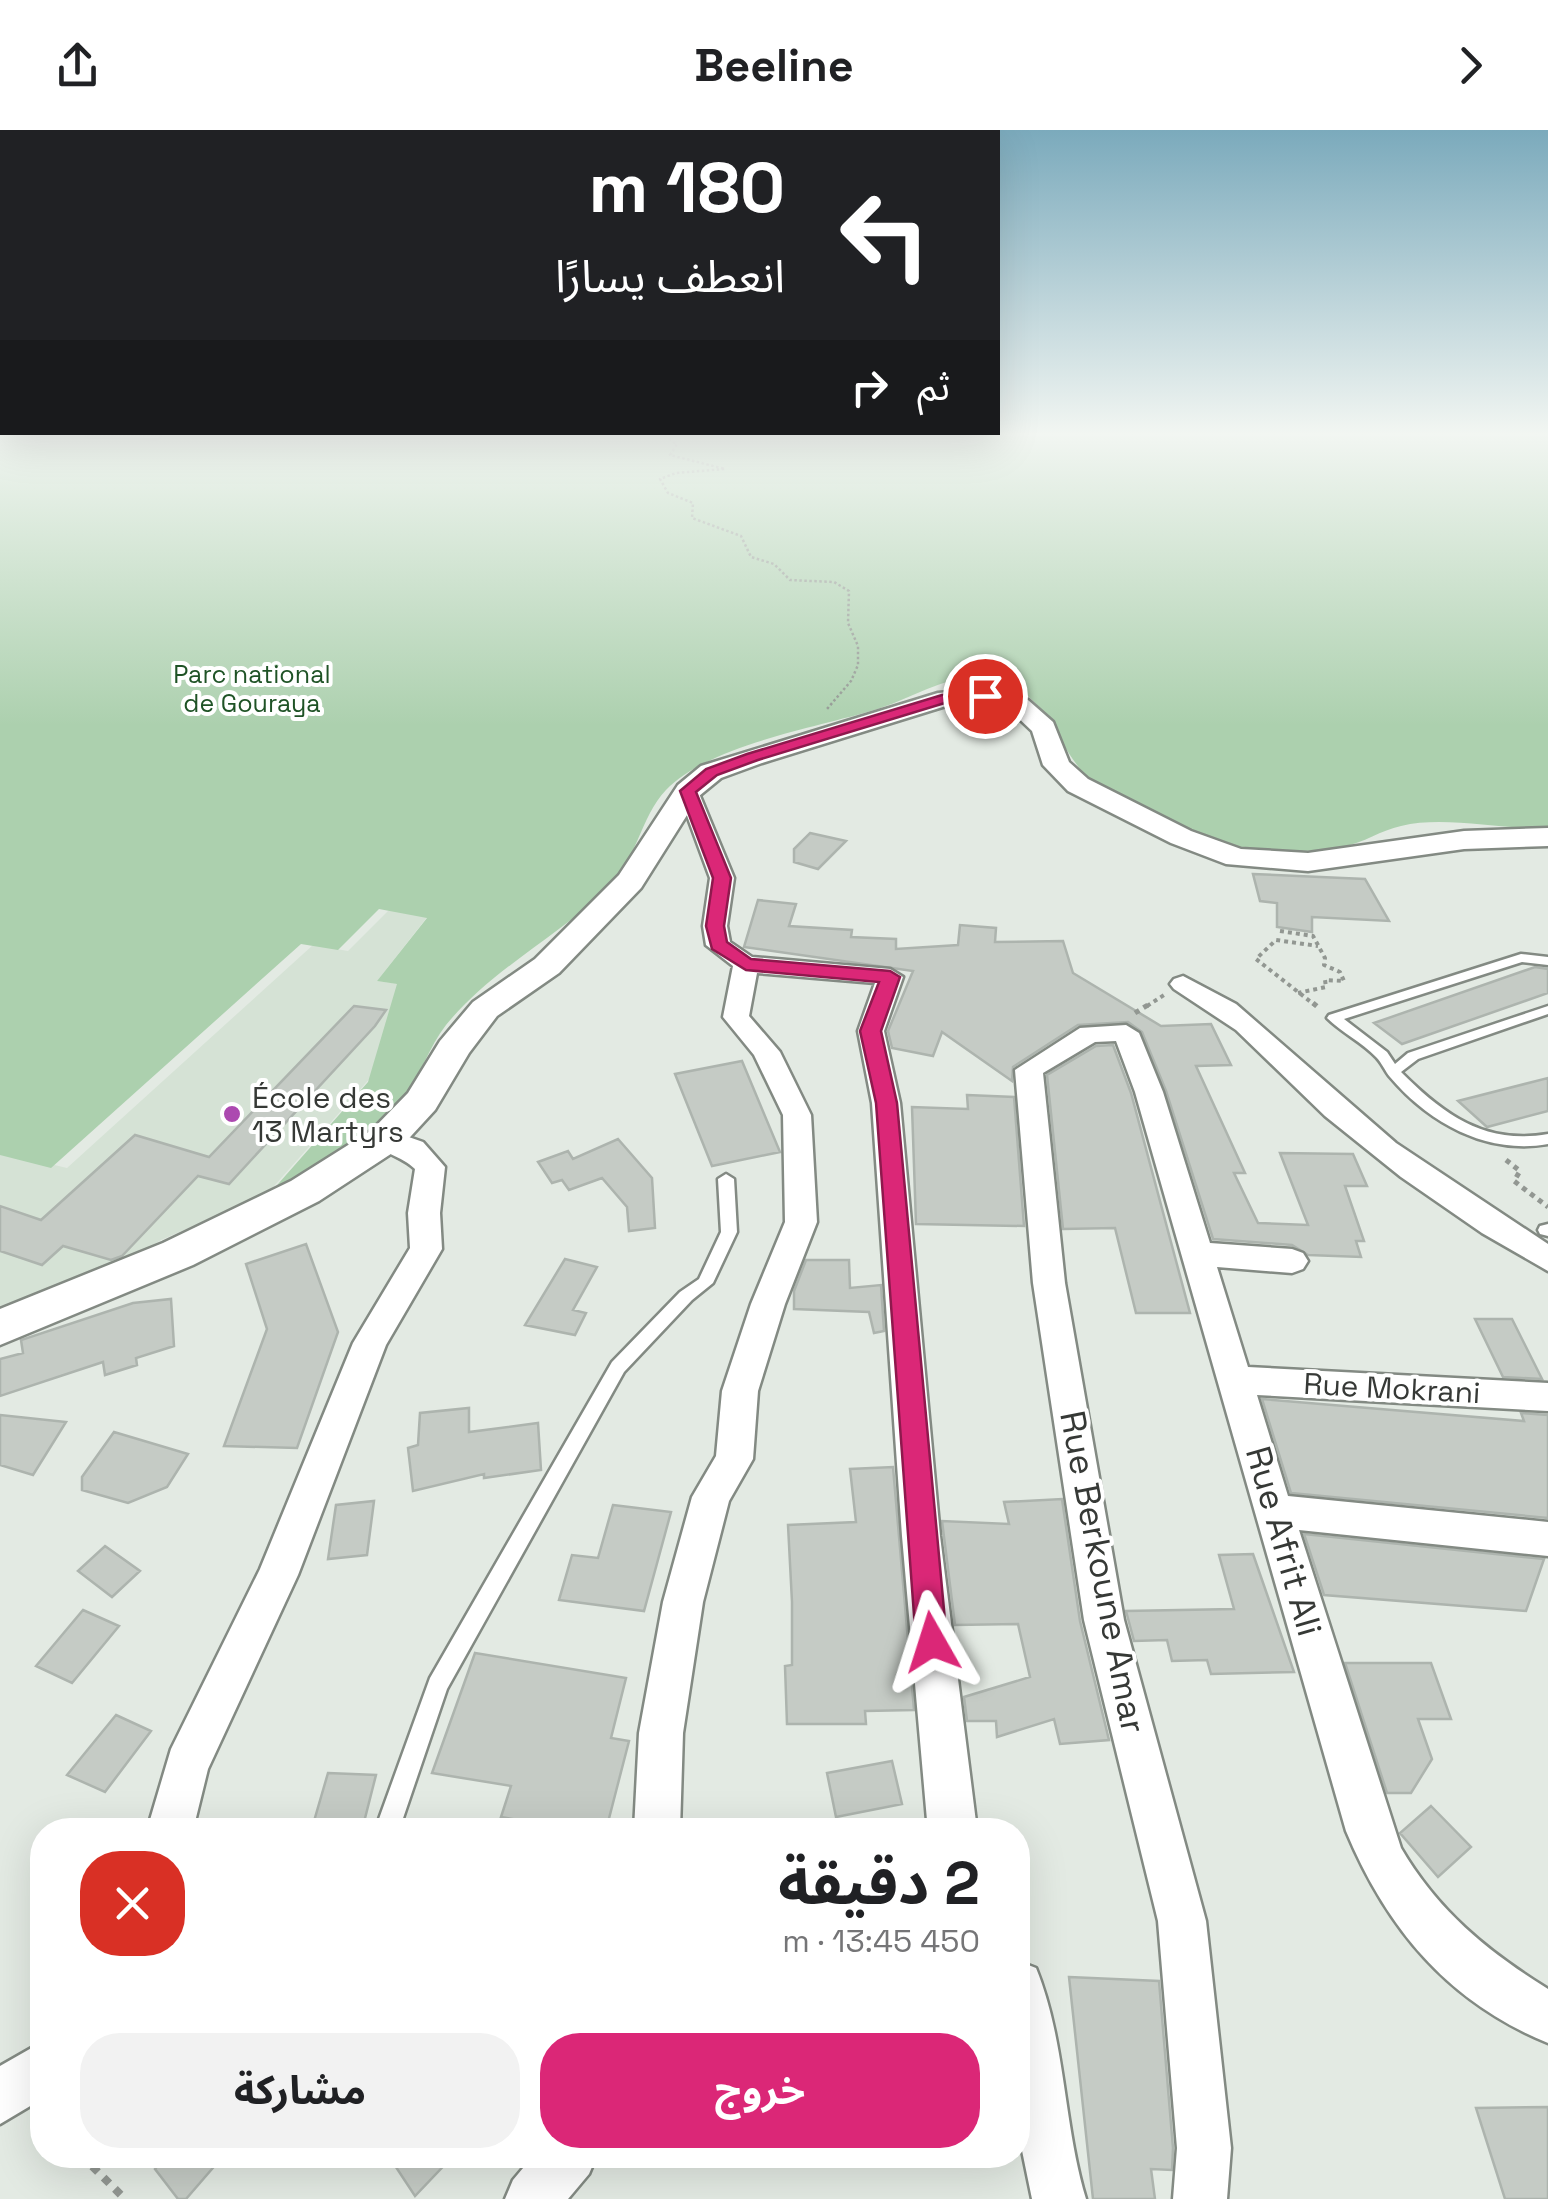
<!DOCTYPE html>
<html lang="ar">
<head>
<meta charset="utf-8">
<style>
  body { margin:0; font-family:"Space Grotesk","Noto Sans Arabic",sans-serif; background:#f2f2f2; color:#202124; direction:rtl; height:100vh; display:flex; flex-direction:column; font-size:38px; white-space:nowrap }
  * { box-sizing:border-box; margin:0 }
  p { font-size:32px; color:#757577 }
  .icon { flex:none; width:55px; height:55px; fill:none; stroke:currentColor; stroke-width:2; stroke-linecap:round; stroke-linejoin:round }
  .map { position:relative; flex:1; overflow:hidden; direction:ltr }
  .side { position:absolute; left:30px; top:1688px; width:1000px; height:350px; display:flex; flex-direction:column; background:#fff; border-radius:40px; box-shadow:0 10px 40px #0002; direction:rtl }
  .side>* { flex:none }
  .guide { position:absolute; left:0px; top:0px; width:1000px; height:305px; box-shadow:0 10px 40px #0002; direction:rtl; background:#202124; color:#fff; overflow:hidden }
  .pin { position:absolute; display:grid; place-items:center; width:85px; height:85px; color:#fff; margin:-42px; border:5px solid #fff; border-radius:50%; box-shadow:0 2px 10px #0007 }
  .me { position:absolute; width:110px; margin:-55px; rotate:354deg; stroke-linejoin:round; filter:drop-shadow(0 0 8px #0008) }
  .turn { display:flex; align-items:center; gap:35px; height:210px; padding:0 50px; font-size:45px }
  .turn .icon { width:130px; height:130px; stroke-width:2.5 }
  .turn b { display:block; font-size:70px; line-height:85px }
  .then { display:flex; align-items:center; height:95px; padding:0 50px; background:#0003; gap:20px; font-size:38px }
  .round { display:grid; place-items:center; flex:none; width:105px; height:105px; border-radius:40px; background:#f2f2f2 }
  .summary { display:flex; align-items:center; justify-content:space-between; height:170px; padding:0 50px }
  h1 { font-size:60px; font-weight:700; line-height:75px }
  .action { display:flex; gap:20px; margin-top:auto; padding:20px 50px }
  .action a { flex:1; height:115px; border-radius:40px; background:#db2777; color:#fff; font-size:40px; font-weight:700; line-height:115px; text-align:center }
  .action a+a { background:#f2f2f2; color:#202124 }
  header { display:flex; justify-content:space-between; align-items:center; height:130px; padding:0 50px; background:#fff; font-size:45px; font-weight:700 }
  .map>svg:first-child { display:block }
</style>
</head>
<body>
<header><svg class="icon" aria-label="forward" viewBox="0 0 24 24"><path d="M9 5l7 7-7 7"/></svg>Beeline<svg class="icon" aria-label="share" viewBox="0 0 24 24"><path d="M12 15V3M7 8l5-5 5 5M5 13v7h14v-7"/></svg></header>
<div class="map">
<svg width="1548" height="2069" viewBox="0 0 1548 2069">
  <rect width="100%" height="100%" fill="#e3eae3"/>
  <path fill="#d5e2d5" d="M391,778l37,8 -51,65 21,3 -26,92 -105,118 -106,46 -43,27 -118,39v-154l67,16 246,-223 35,6z"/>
  <path fill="#acd0ae" d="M0,306h1548v391c-48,4 -101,-12 -147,-1 -20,4 -37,17 -59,21 -35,6 -88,7 -123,-4 -38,-12 -78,-34 -113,-52 -53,-27 -51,-118 -136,-113 -34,2 -64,23 -96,32 -59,18 -165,35 -208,80 -26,27 -30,73 -59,100 -51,47 -117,81 -161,135 -17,22 -26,51 -42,74 -23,33 -97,75 -133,93l97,-110 29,-98 -20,-3 50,-63 -48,-9 -41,41 -37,-6 -250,224 -51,-13z"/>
  <path fill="#c5cbc5" stroke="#adb4ae" stroke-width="2.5" d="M810,703l36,8 -28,28 -24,-7v-13z
    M1253,744l112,5 24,42 -77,-4v15l-35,-5v-24l-17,-2z
    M758,770l38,4 -7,22 63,4 -1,7 45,2v10l62,-4 2,-20 36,3 -1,14 68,-1 10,32 88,53 50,-2 20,41 -35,1 49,107h-11l24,50 50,2 -28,-72 73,1 14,32h-22l19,55h-8l5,16 -53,-2 -16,-10 -79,-6 -47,-148 -24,-59 -14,-10 -50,3 -65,42 -1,14 -70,-49 -9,24 -41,-8 -4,-17 25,-60 -169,-24z
    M1535,837l13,2v24l-146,51 -28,-21z
    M354,876l32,4 -11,16 -146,158 -31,-8 -76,80 -11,4 -48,-14 -21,19 -42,-14v-45l41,14 94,-85 74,22z
    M1113,915l18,48 59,220h-54l-21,-85 -52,1 -16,-154 49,-29z
    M742,931l38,91 -68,14 -37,-92z
    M1548,948v33l-61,16 -29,-26z
    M967,965l47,2 10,129 -108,-2 -4,-117 56,2z
    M618,1009l34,39 3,50 -26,3 -2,-24 -25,-29 -33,12 -7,-10 -10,3 -14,-21 30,-11 5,8z
    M306,1114l32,88 -41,116 -73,-2 43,-117 -21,-65z
    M565,1129l32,8 -24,43 13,3 -11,22 -50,-10z
    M806,1130h43l1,28 31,-3 3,46 -10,2 -5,-21 -75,-3v-18z
    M171,1169l3,47 -38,12 1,7 -32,10 -2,-13 -103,34v-37l23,-6 -2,-13 112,-37z
    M1475,1189h37l30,60 -39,-2z
    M1262,1269l262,22 -3,-8 27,2v103l-257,-25z
    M469,1278v24l69,-9 3,47 -57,8v-4l-71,17 -5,-43 10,-3 2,-32z
    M0,1285l66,7 -33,53 -33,-10z
    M114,1302l74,22 -21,33 -39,16 -46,-13v-13z
    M893,1337l21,243 -49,1 1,13h-79l-2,-58 7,-1v-63l-4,-77 68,-3 -6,-53z
    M1062,1369l18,122 29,119 -49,4 -6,-25 -57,18 -1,-16h-29l-3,-24 66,-20 -12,-53 -63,1 -13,-104 67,3 -5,-22z
    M374,1371l-7,54 -39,4 8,-54z
    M613,1375l58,7 -27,99 -85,-11 13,-45 26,3z
    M1304,1404l240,25 -18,52 -202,-16z
    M105,1416l35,25 -28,26 -34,-26z
    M1253,1424l41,118 -83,2 -4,-14 -35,1 -5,-21 -33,1 -8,-30 108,-2 -15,-54z
    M83,1480l36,16 -47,57 -36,-17z
    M475,1523l151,25 -15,60 18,3 -23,89h-32l-73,-13 10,-31 -79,-13z
    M1345,1533h86l20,56h-33l14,40 -21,34h-24z
    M116,1585l35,16 -46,61 -38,-17z
    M892,1631l10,43 -66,13 -9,-44z
    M328,1643l48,2 -14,55 -50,-2z
    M1431,1676l40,41 -33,30 -38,-44z
    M1069,1847l90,4 14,167 -1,22 -21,-1 4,30h-62z
    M1548,1977v92h-43l-29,-91z
    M168,2025h56l-38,44h-8l-23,-30z
    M388,2025h66l-39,41z"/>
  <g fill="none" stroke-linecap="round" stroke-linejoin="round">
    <defs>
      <path id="lane" d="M87,306h73l-3,2z
        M1521,824l27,3v8l-26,-3 -178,57 43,33 8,12 13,-11 140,-47v8l-130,45 -17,13c43,43 84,73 147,62v10c-61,11 -119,-21 -158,-67 -5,-6 -8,-14 -14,-20 -14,-15 -34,-24 -49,-39l2,-3z
        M726,1044l8,5 3,53 -24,51 -21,17 -68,72 -177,317 -48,141h-24l55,-152 182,-316 68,-70 19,-13 22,-47 -3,-53z
        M1548,1094v12l-8,-2 -2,-4 2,-4z"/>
      <path id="street" d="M688,655l10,6 36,87 -7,48 3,16 22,15 138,12 13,8 -19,54 16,72 40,433 37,294h-46l-4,-10 -25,-284 -30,-433 -14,-72 17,-48 -118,-10 -8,43 31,36 31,63 6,107 -32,82 -27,87 -5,68 -24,42 -26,101 -20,131 -3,97h-46l5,-97 24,-131 29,-105 24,-41 6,-65 29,-87 34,-82 -2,-107 -29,-60 -31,-38 10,-51 -27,-21 -3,-19 7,-48 -32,-87z
        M1183,846l53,28 160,139 152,101v27l-66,-38 -81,-56 -76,-61 -89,-86 -62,-41 -4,-5 4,-5z
        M1126,895l13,8 24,59 47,151 82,6 11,4 5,8 -5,8 -11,4 -75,-6 31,100 300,16v28l-291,-16 31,101 260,26v34l-249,-26 102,318c37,63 86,103 147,141v54c-100,-41 -161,-114 -202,-212l-211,-739 -19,-51 -21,1 -52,31 22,210 59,337 82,301 25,227 -4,51h-54l4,-51 -19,-227 -74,-301 -51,-337 -18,-213 65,-42z
        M386,999l37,13 22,25 -5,46 2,36 -56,96 -88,230 -90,194 -15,61h-46l24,-81 89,-180 93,-226 57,-95 -2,-35 7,-44c-13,-13 -35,-16 -44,-30l5,-7z
        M1018,1831l18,7c30,74 27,155 50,231h-54l-14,-68z
        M42,1912v57l-42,25v-58z
        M534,2025h63l-8,19 -21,25h-63l8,-19z"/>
      <path id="secondary" d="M985,559l43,11 25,22 16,40 19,17 103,52 50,18 67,4 156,-22 84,-3v18l-84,3 -156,22 -82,-7 -55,-21 -103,-52 -25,-26 -11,-34 -22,-21 -26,-6 -35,1 -187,58 -41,15 -22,18 -58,92 -82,85 -62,43 -28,37 -34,57 -35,38 -81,53 -126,64 -193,80v-36l163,-66 128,-62 81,-51 36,-37 32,-52 33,-39 62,-43 84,-84 59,-90 23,-19 237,-73z"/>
    </defs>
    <use href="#lane" stroke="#838a83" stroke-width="5"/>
    <use href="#street" stroke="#838a83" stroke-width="5"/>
    <use href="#secondary" stroke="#838a83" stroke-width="5"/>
    <path stroke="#929792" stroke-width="2.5" stroke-dasharray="2.5 2.5" stroke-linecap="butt" d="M665,306l12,8 -7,11 55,14 -49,4 -16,6 8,14 25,10 -1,15 49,18 10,21 23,7 16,16 44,2 15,9 -1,32 10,23v19l-7,16 -24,28"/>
    <path stroke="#929792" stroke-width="4" stroke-dasharray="4 4" stroke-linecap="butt" d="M1280,801l33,5 12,22 -1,7 16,7 4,9 -19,-1 1,7 -28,6
      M1147,876l17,-11
      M1316,876l-60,-47 20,-19 42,6"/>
    <path stroke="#929792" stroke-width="5" stroke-dasharray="5 5" stroke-linecap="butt" d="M1313,873l6,5
      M1135,883l16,-10
      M1506,1030l14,11 -6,10 34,26"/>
    <path stroke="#929792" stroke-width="8" stroke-dasharray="8 8" stroke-linecap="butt" d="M81,2025l44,44"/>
    <use href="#lane" fill="#fff" fill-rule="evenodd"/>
    <use href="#street" fill="#fff" fill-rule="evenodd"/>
    <use href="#secondary" fill="#fff" fill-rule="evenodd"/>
  </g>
  <linearGradient id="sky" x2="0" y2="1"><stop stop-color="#7baabc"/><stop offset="0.51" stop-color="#f2f6f2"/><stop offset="1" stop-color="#f2f6f2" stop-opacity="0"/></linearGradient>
  <rect width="1548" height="596" fill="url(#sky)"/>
  <path fill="#db2777" stroke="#8e194d" stroke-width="2.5" d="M985,561l7,5 -2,3 -42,3 -190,58 -41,15 -21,17 35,86 -7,48 3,16 24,17 139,12 10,6 -19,54 16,72 50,539 -4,11 -11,4 -11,-4 -5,-11 -40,-539 -16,-72 19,-49 -133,-12 -34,-21 -6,-23 7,-48 -33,-87 26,-22 41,-15 195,-59z"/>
  <circle fill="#ac49b0" stroke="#fff" stroke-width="4" cx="232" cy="984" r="10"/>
  <g text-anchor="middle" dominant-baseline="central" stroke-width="8" stroke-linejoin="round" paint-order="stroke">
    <g font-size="25" fill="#1f5326" stroke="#fff">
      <text x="252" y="544">Parc national<tspan x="252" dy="29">de Gouraya</tspan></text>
    </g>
    <g font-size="30" fill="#363936" stroke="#fff" text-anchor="start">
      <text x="252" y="967">École des<tspan x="252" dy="34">13 Martyrs</tspan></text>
    </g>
    <g font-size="30" fill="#363936" stroke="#fff">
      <text transform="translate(1392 1258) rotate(3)">Rue Mokrani</text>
    </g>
    <g font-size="35" fill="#363936" stroke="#fff">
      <text transform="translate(1284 1411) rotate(74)">Rue Afrit Ali</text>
      <text transform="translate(1103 1442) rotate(79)">Rue Berkoune Amar</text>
    </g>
  </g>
</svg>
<div class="pin" style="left:985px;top:566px;background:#d93025"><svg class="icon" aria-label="arrive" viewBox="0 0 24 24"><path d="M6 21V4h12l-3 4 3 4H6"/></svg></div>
<svg class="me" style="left:932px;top:1512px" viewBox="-20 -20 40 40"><path d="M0-17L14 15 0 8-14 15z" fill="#db2777" stroke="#fff" stroke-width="4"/></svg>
<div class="guide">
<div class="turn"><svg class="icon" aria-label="left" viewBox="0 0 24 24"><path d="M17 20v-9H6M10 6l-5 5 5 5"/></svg><div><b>180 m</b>انعطف يسارًا</div></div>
<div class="then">ثم<svg class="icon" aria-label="right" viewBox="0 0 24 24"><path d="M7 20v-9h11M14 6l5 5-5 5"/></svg></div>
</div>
<section class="side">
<div class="summary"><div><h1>2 دقيقة</h1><p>450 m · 13:45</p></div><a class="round" style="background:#d93025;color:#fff"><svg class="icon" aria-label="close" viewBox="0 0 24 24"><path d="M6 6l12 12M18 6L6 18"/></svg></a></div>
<div class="action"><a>خروج</a><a>مشاركة</a></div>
</section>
</div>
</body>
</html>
